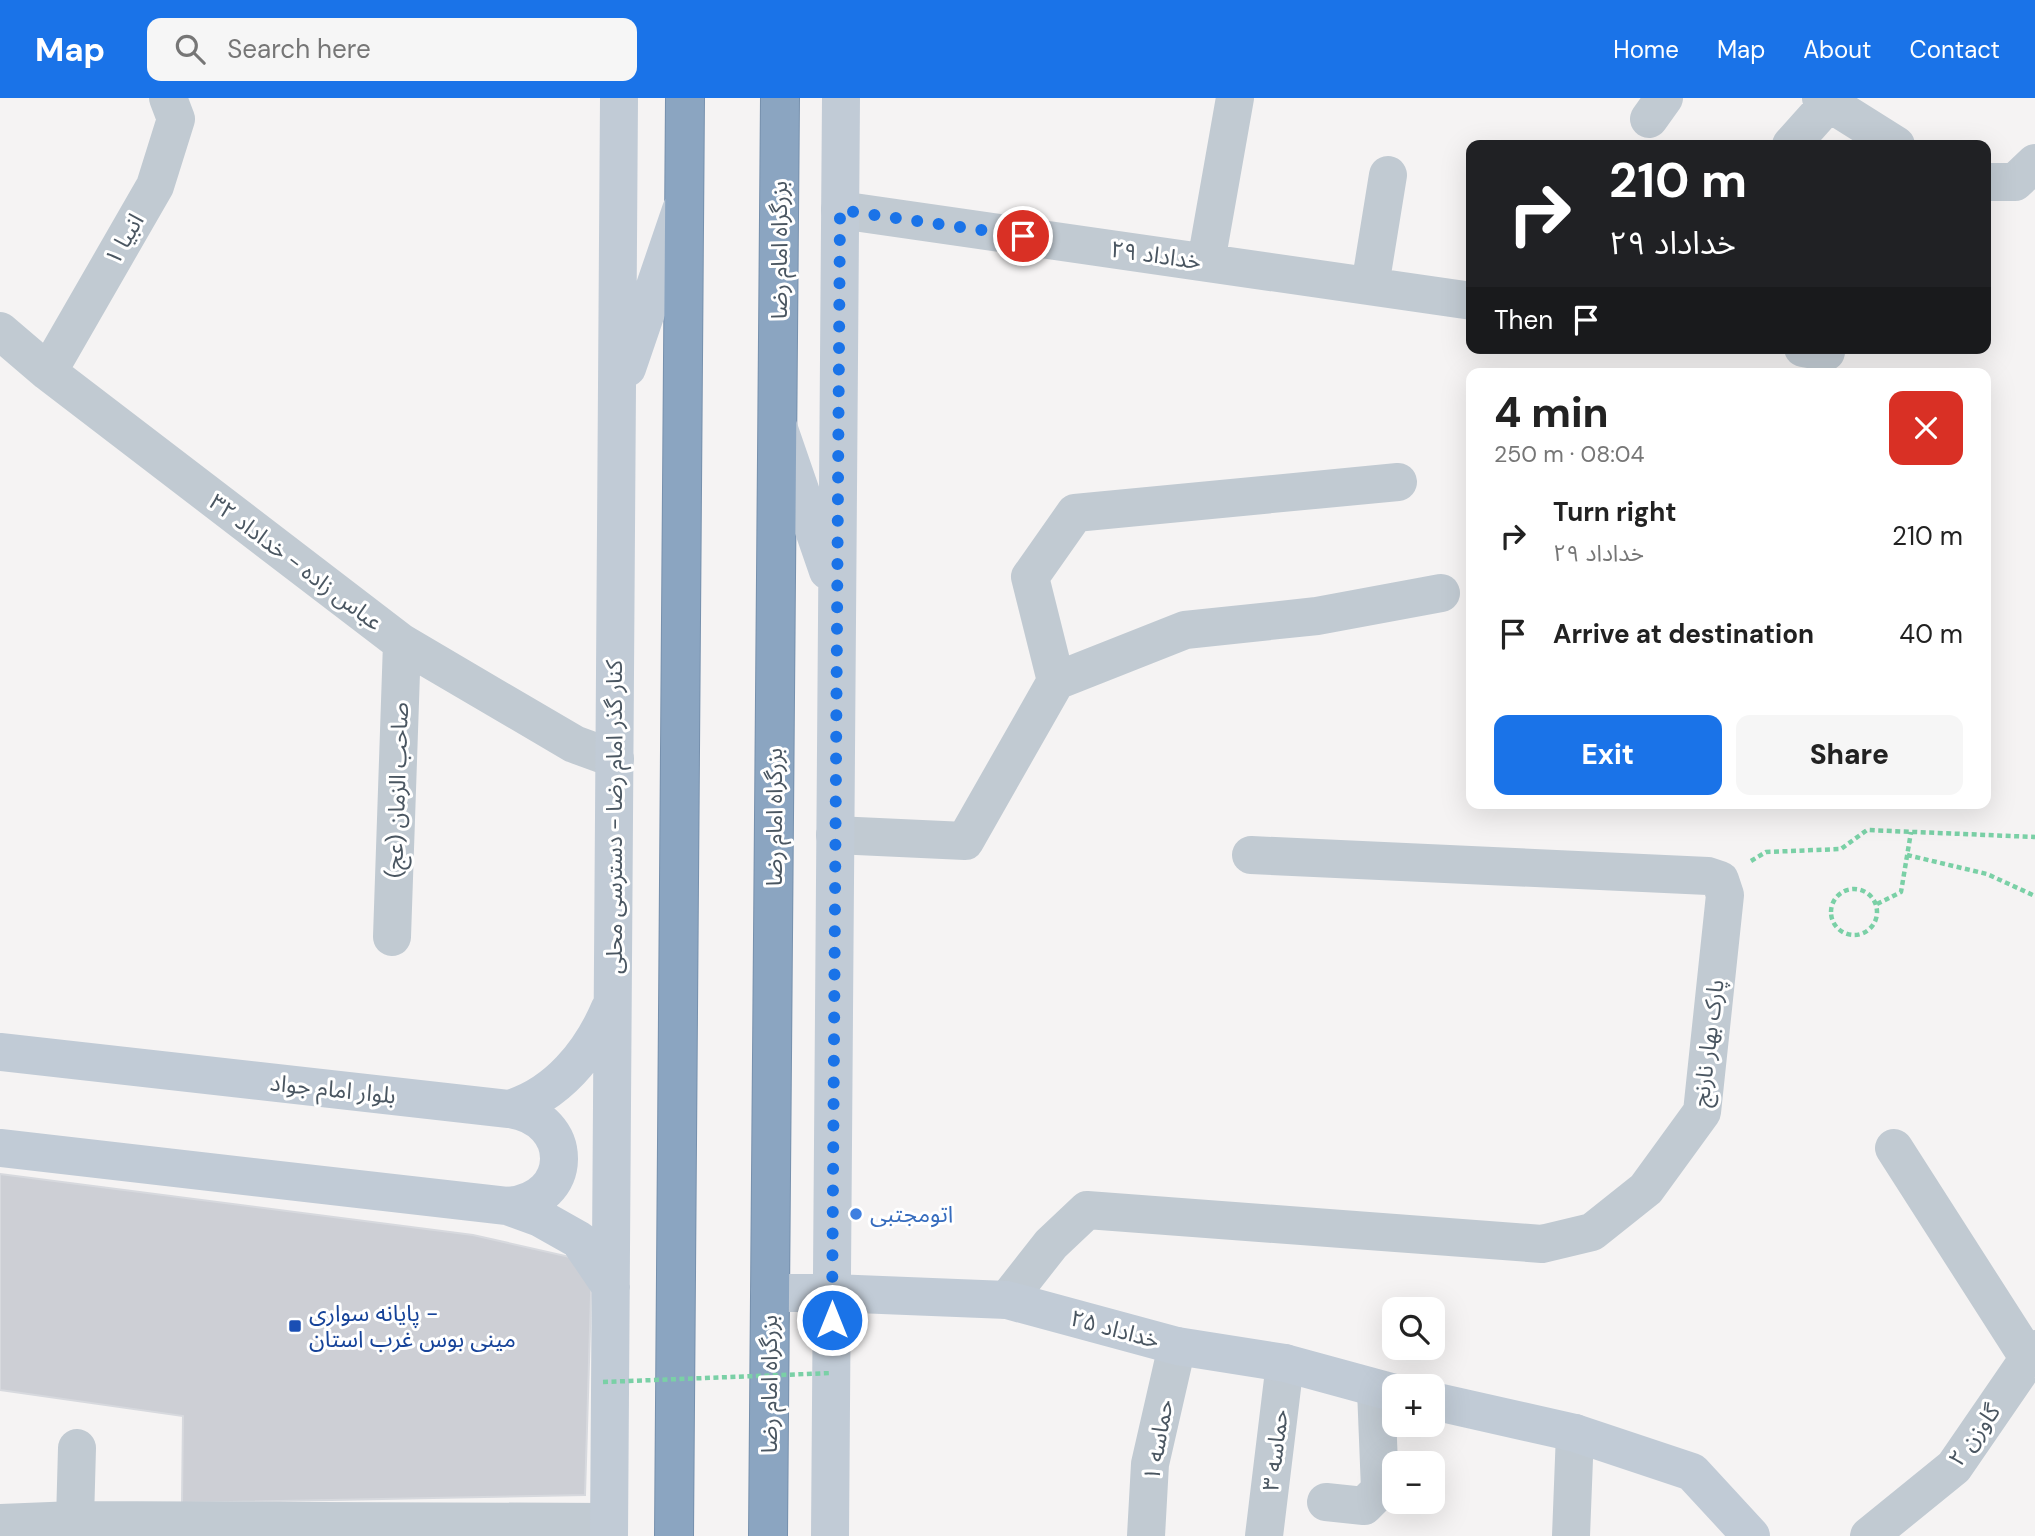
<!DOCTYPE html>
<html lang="en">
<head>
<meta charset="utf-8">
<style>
  body { margin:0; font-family:"DM Sans","Noto Sans Arabic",sans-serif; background:#f6f6f6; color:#222; height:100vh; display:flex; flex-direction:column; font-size:26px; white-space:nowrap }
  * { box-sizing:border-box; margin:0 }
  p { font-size:23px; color:#767676 }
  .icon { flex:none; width:38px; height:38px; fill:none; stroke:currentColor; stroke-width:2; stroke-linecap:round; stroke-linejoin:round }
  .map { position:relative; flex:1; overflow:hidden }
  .drawer { position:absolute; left:1466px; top:270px; width:525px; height:441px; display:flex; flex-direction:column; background:#fff; border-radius:14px; box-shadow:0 7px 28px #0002 }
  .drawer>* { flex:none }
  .top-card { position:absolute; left:1466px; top:42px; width:525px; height:214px; border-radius:14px; box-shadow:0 7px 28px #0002; background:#202124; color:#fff; overflow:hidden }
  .fabs { position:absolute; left:1382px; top:1199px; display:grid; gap:14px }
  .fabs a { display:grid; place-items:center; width:63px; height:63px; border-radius:14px; background:#fff; box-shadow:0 7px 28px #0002; font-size:35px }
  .pin { position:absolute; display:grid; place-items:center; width:60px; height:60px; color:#fff; margin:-30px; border:4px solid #fff; border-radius:50%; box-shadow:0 2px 7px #0007 }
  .me { position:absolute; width:77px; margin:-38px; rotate:0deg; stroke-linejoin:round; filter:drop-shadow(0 0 5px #0008) }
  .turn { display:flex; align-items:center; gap:24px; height:147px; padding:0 28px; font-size:32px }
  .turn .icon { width:91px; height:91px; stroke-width:2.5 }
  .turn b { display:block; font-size:49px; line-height:60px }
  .then { display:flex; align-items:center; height:66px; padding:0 28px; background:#0003; gap:14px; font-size:26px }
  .round { display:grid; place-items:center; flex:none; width:74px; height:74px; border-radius:14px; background:#f6f6f6 }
  .summary { display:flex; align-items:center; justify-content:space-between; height:119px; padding:0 28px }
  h1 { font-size:42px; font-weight:800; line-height:52px }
  .cta { display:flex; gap:14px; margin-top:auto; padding:14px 28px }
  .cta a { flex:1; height:80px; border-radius:14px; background:#1a73e8; color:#fff; font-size:28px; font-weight:800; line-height:80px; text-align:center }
  .cta a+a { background:#f6f6f6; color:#222 }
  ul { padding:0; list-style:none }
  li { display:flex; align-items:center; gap:21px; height:98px; padding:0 28px }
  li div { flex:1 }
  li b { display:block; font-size:26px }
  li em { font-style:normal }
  header { display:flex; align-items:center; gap:42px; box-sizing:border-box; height:98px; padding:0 35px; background:#1a73e8; color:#fff }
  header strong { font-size:33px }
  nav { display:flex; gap:38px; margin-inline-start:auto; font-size:24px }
  .search { width:490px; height:63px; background:#f6f6f6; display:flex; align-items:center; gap:18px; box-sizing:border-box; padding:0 24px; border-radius:14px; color:#767676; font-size:26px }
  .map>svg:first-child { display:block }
</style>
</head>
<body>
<header>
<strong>Map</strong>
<div class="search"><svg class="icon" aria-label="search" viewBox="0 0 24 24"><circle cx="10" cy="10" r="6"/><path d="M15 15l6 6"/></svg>Search here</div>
<nav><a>Home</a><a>Map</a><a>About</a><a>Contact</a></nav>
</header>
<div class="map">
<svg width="2035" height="1438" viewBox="0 0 2035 1438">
  <rect width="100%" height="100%" fill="#f5f3f3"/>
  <path fill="#cdcfd5" stroke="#d7d9de" stroke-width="2" d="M0,1076l473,61 119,27 -7,233 -403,8 1,-87 -183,-26z"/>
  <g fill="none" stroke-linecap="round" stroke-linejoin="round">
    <defs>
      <path id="highway" d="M674,1438l11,-1438
        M768,1438l12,-1438"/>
    </defs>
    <use href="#highway" stroke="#7690ad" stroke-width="40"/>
    <path stroke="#7ad0a6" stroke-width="4.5" stroke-dasharray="5 3.5" stroke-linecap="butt" d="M1907,757l80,19 48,22
      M1751,763l15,-9 75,-3 26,-19 168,7
      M1831 814a23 23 0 1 1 46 0a23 23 0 1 1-46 0Z
      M1877,806l24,-12 10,-60"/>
    <path stroke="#c1cad2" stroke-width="38" d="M1821,0l75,47
      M1649,21l15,-21
      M1791,47l42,-47
      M1986,84h29l20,-19
      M840,112l632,91
      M1206,164l29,-164
      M1370,188l18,-111
      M0,233l48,41 354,271 172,101 41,15
      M1803,250l23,4
      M48,274l107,-186 21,-67 -8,-21
      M1056,583l-26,-104 45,-64 323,-31
      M835,737l130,6 91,-160 129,-51 132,-14 124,-23
      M392,839l10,-294
      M1894,1050l135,211
      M1007,1202l44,-56 36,-34 455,34 50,-12 54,-43 56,-77 23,-217 -5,-15 -12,-4 -457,-21
      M1326,1404l38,4 16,-16 -4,-101
      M75,1422l2,-72
      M0,1425l75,-3 534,2
      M1146,1438l4,-72 27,-118
      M1264,1438l21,-173
      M1571,1438l4,-103
      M1869,1438l85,-69 81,-118"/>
    <path stroke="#c1cbd6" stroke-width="38" d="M627,270l54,-158
      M779,331l49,142
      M0,954l509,57c48,-14 82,-56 101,-101
      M0,1050l507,58 33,12 39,22 32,47
      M507,1108c69,-5 69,-88 2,-97
      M770,1195h62l175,7 170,46 108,17 110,30
      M1433,1303l142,32 117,39 59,64
      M609,1438l10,-1438
      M830,1438l11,-1438"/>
    <use href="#highway" stroke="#8ba5c1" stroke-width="38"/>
    <path stroke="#7ad0a6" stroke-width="4.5" stroke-dasharray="5 3.5" stroke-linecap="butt" d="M603,1284l229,-9"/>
  </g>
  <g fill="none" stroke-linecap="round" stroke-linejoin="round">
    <path stroke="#1a73e8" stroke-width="12" stroke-dasharray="0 21.6" d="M832,1222l8,-1110 183,26"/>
  </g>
  <circle fill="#3f7fe0" stroke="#fff" stroke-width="2.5" cx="856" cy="1116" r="7"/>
  <rect fill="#1a4fb4" stroke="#fff" stroke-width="2.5" x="288" y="1221" width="14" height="14" rx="3.5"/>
  <g text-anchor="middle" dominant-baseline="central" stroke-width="6" stroke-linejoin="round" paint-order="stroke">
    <g font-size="23" fill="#4a5661" stroke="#fff">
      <text transform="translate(124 141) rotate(-60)">انبیا ۱</text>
      <text transform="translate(779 152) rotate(-90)">بزرگراه امام رضا</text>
      <text transform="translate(1156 157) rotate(8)">خداداد ۲۹</text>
      <text transform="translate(296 464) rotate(37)">عباس زاده - خداداد ۳۲</text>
      <text transform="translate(397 692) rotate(-88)">صاحب الزمان (عج)</text>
      <text transform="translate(614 719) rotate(-90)">کنار گذر امام رضا - دسترسی محلی</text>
      <text transform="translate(774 719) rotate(-90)">بزرگراه امام رضا</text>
      <text transform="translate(1708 945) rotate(-83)">پارک بهار نارنج</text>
      <text transform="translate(333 991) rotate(6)">بلوار امام جواد</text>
      <text transform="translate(1115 1231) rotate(15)">خداداد ۲۵</text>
      <text transform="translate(769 1286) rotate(-90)">بزرگراه امام رضا</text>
      <text transform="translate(1974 1337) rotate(-54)">گاوزن ۲</text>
      <text transform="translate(1158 1342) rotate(-80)">حماسه ۱</text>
      <text transform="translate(1275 1352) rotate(-83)">حماسه ۳</text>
    </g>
    <g font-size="23" fill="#366cbe" stroke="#fff" text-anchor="start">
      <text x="870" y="1116">اتومجتبی</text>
    </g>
    <g font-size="23" fill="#164399" stroke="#fff" text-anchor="start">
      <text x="309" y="1215">پایانه سواری -<tspan x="309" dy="26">مینی بوس غرب استان</tspan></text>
    </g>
  </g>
</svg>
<div class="fabs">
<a><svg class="icon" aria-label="search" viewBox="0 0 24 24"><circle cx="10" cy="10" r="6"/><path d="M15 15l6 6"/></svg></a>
<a>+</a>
<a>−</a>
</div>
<div class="pin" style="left:1023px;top:138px;background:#d93025"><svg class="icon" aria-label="arrive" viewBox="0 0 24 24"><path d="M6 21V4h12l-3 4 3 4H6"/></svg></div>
<svg class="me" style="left:832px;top:1222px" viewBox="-20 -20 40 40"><circle r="17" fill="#1a73e8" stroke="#fff" stroke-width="3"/><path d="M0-11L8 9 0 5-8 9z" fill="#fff"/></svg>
<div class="top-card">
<div class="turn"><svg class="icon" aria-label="right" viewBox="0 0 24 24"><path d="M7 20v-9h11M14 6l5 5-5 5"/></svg><div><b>210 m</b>خداداد ۲۹</div></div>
<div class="then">Then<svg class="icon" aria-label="arrive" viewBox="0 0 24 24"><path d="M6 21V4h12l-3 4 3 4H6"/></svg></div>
</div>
<section class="drawer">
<div class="summary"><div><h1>4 min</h1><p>250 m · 08:04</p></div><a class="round" style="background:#d93025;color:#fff"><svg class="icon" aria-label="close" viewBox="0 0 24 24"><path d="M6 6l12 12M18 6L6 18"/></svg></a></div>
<ul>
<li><svg class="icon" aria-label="right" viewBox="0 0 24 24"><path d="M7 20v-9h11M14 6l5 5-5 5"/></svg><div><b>Turn right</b><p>خداداد ۲۹</p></div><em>210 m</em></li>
<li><svg class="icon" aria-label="arrive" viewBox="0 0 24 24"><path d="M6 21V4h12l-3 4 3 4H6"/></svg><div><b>Arrive at destination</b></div><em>40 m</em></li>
</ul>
<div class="cta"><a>Exit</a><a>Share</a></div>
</section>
</div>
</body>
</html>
